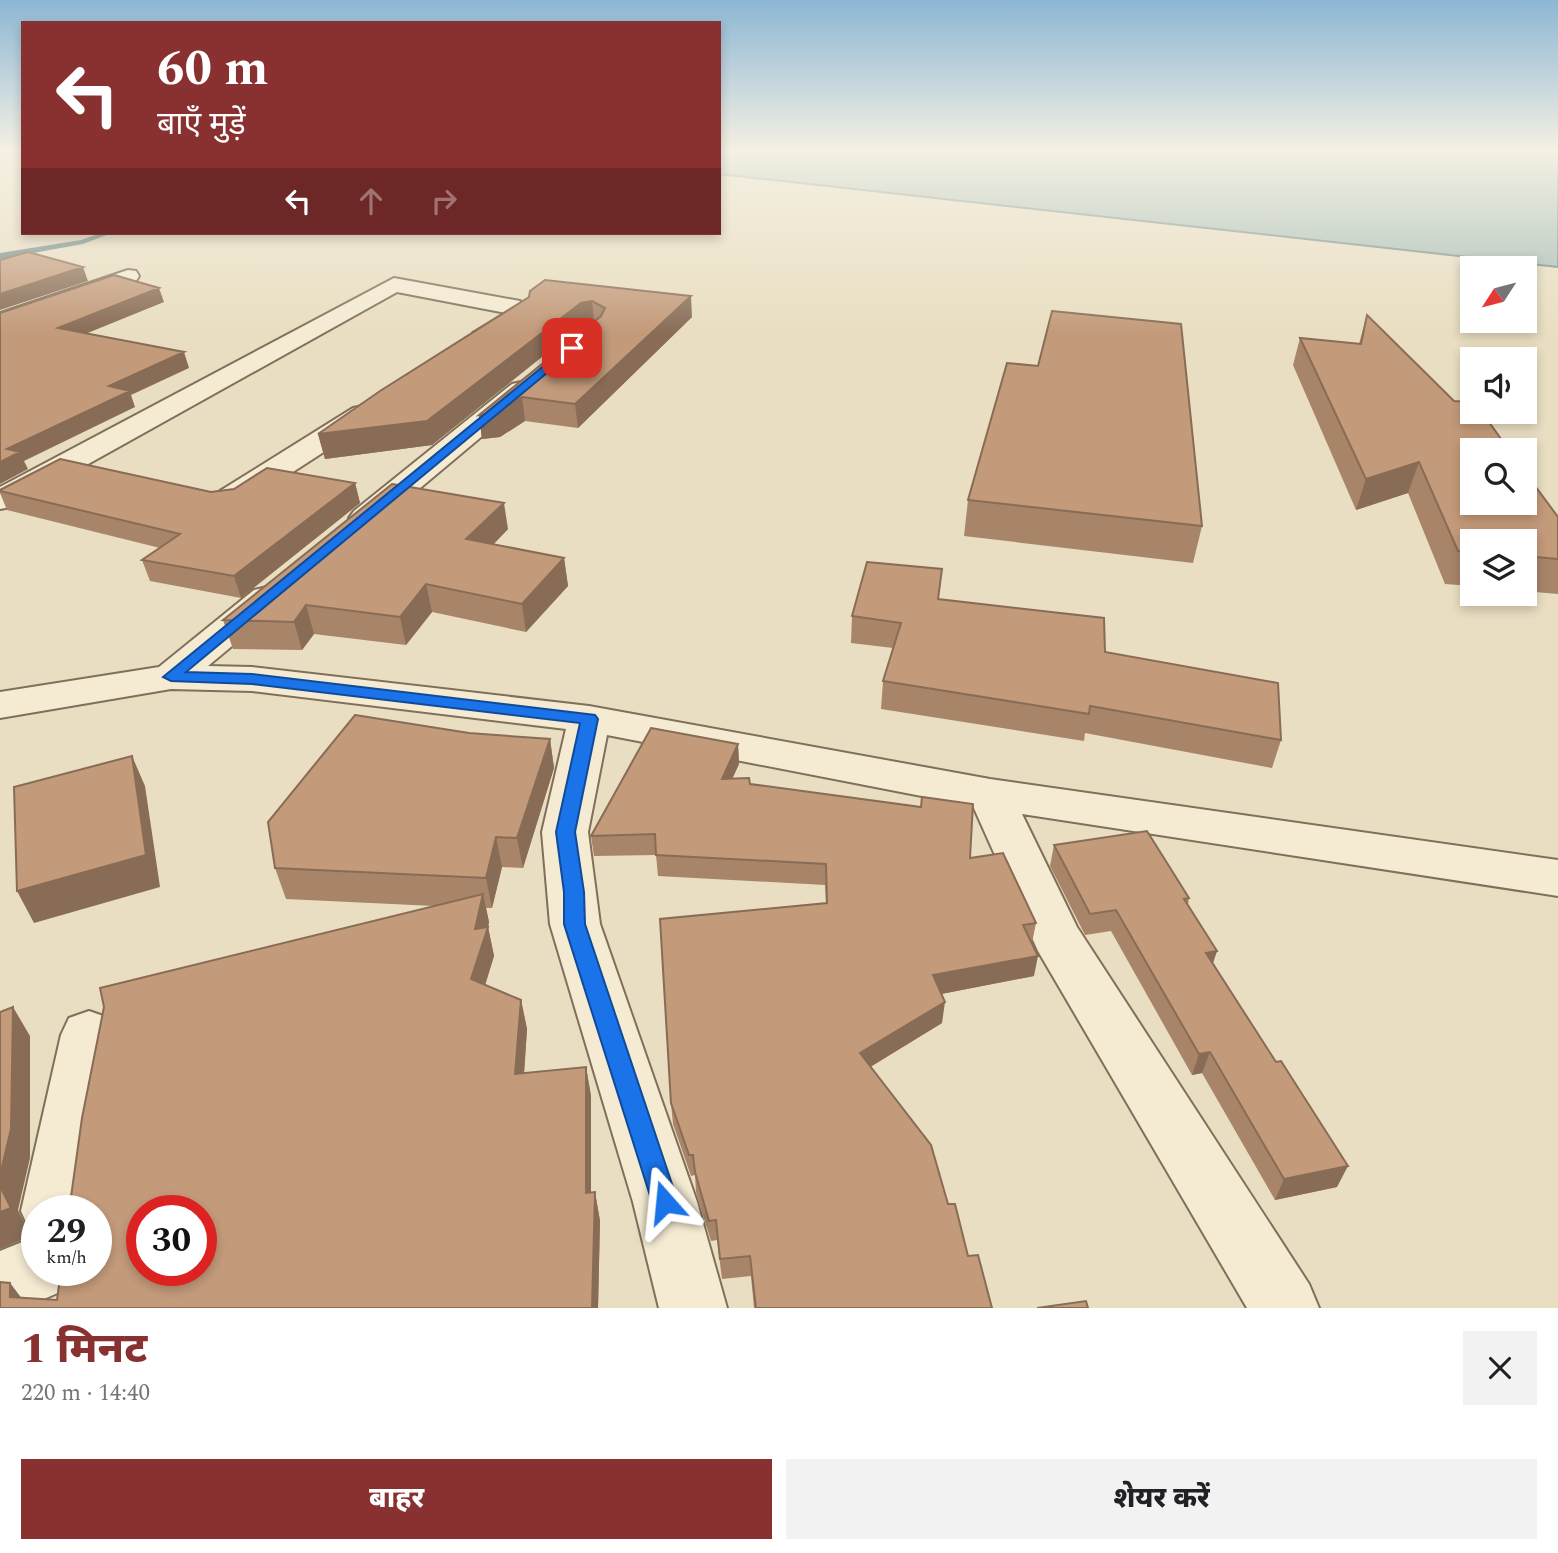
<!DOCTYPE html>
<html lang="hi">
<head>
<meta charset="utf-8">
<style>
  body { margin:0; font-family:Spectral,"Noto Sans Devanagari",serif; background:#f2f2f2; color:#202124; height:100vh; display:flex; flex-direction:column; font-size:26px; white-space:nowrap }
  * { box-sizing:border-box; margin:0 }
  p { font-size:23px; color:#757577 }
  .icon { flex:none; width:38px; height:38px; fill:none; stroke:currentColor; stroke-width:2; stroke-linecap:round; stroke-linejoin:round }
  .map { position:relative; height:1308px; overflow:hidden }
  .details { display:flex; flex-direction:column; background:#fff; flex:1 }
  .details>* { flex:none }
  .top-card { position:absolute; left:21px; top:21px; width:700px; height:214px; border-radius:0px; box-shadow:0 4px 10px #0003; background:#893130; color:#fff; overflow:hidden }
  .needle { width:46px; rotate:234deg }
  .buttons { position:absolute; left:1460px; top:256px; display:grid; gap:14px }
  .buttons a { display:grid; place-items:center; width:77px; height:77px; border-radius:0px; background:#fff; box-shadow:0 4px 10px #0003; font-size:35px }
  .speed { position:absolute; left:21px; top:1195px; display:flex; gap:14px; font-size:35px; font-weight:700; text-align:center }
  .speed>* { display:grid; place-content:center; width:91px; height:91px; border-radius:50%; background:#fff; box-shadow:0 4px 10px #0003; line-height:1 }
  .speed small { font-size:18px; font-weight:400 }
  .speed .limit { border:10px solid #d22; background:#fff; color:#111 }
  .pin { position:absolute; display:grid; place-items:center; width:60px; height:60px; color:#fff; margin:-30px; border-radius:14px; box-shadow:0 4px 10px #0006 }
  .me { position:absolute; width:77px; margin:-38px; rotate:342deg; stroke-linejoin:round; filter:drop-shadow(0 0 5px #0008) }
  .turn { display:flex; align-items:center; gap:24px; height:147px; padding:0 21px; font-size:32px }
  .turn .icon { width:91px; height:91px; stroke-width:2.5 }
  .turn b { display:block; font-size:49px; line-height:60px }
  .lanes { display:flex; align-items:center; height:66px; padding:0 21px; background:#0003; justify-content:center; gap:35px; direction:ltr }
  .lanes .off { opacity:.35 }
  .round { display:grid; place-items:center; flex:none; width:74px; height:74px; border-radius:0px; background:#f2f2f2 }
  .summary { display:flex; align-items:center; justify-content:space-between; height:119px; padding:0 21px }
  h1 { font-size:42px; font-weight:800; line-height:52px; color:#893130 }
  .button { display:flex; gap:14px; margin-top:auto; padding:14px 21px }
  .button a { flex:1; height:80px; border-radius:0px; background:#893130; color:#fff; font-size:28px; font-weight:800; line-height:80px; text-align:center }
  .button a+a { background:#f2f2f2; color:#202124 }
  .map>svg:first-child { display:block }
</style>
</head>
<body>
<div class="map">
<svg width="1558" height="1308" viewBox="0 0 1558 1308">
  <rect width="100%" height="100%" fill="#e9dec1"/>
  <path fill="#a3bcb5" stroke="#6b8882" stroke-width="2" d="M719,152h839v115l-839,-93z"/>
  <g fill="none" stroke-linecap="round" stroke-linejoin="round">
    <path fill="#6b8882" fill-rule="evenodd" d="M101,233h11l-29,11 -83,15v-6l81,-13z"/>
    <defs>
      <path id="minor" d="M128,270l8,1 3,5 -3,5 -136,47v-15z
        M394,278l126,23 10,9v6c-10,14 -40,31 -57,27l-3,-5 3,-5 33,-20 -109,-21 -386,215 -11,2v-22z
        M521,382l9,2 4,6 -4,6 -154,129 -11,3 -11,-3 -5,-7 5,-7 158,-127z
        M363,406l10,2 4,6 -4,6 -131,85 -11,2 -11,-2 -5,-7 5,-7 133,-83z
        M267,587l13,3 5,8 -5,8 -72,60 44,1 337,39 401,73 568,81v36l-536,-82 55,113 232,357 10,24h-72l-209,-357 -65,-145 -366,-71 -19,97 12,92 97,278 30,106h-68l-26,-106 -83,-278 -8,-92 24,-103 -314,-38 -81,-2 -171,29v-26l159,-25 95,-77z
        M89,1011l20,7 8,17 -32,176h-48v24l-6,-2 -10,-22 40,-176 8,-17z
        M37,1236v34h32l-9,22 -37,16h-23v-57z"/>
    </defs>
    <use href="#minor" stroke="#806f5a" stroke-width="4"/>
    <use href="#minor" fill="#f5ebd3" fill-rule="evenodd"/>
  </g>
  <path fill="#a88469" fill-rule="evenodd" d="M530,291l162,26 -114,111 -53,-7 -25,16 -18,2 -3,-24 115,-94 -11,3 -151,121 -107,14 -7,-25 211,-137z
    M1367,315l191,202v77l-34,-3v-50h-52v45l-27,-2 -37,-91 -52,17 -63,-145 7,-27 59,6z
    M355,483l5,20 -119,95 -91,-17 -8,-21 18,-12 -153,-38 -7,-17v-3l211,2z
    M968,500l234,26 -9,37 -229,-27z
    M508,529l-15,16 71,13 4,28 -42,46 -94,-20 -26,33 -92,-11 -12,16 -69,-1 -10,-29z
    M939,599l166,53 176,88 -9,28 -187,-35 -1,8 -203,-32 2,-28 10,-33 -42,-5 1,-27z
    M355,715l114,18 81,6 4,29 -31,100 -21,-1 -10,41h-6l3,14 -1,5 6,29 -9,29 36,15 6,29 -3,45 62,-7 5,29v97l4,-1 5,29 -2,87h-598v-26l10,1 11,15 36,2 4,-30h35v-59h-27l13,-93 22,-111 -4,-19 334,-82 -148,-7 -11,-31 -7,-46zM142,1211h59v59h-59z
    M738,744l1,20 -7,15 18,5 220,74 66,65 -4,20 2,33 -93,18 1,29 -71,43 77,138 20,52 24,52h-238l-3,-32 -29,3 -5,-39 -6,1 -15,-49 -1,-17 -4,1 -18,-52 -2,-21 155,-200 -1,-18 -167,-9 -2,-21 -62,1 -3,-20z
    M1054,845l135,53 -1,7 29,46 -4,11 124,225 -62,13 -73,-127 -10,2 -81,-144 -26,4 -35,-69z"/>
  <path fill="#886c55" d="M83,267l5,14 -88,29v-16z
    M159,288l5,14 -101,41 -5,-15z
    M691,296l1,21 -114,111 -3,-24z
    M592,301l2,20 -11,3 -151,121 -107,14 -7,-25 263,-131z
    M184,352l5,16 -58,27 4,12 -111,54 4,8 -28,15v-22l7,-13 102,-63z
    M522,397l3,24 -25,16 -18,2 -3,-24z
    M1419,462l-11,31 -52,17 10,-31z
    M355,483l5,20 -119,95 -7,-22z
    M504,503l4,26 -37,38 -5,-28z
    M564,558l4,28 -42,46 -4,-28z
    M426,584l6,28 -26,33 -6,-28z
    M306,605l8,29 -12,16 -8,-28z
    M550,739l4,29 -31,100 -6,-30z
    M738,744l1,20 -16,35 -1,-20z
    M132,756l13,30 15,101 -126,36 -17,-32z
    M496,837l6,30 -10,41 -6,-30z
    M483,894l6,28 -1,5 6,29 -16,52 -7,-29 4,-50z
    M1217,951l-7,21 -4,-19z
    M1038,956l-4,20 -103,20 2,-21z
    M521,1000l6,29 -5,74 -7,-29z
    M945,1002l-3,21 -83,51 1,-21z
    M13,1007l17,29v122l-12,52 13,26 -31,13v-74z
    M1210,1052l-8,21 -10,2 7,-21z
    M586,1067l5,29v126l-5,-29z
    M1348,1166l-11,21 -62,13 9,-21z
    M595,1192l5,29 -2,87h-6z
    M10,1283l19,25 -19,-11z"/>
  <path fill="#c39a7a" stroke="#886c55" stroke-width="2" fill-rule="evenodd" d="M28,252l55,15 -83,27v-34z
    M114,275l45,13 -101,40 126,24 -75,34 21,5 -123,58 13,3 -20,10v-149z
    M545,280l146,16 -116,108 -53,-7 -26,16 -17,2 122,-99 4,-8 -13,-7 -11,2 -154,118 -109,13 62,-43 149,-94 1,-6z
    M1052,311l129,13 21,202 -234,-26 39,-137 31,3z
    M1367,315l87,86 18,1v9h9l28,39h-37v52h52v-31l34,46v42l-34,-3v-15h-52v11l-14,-1 -39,-89 -53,17 -66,-141 61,6z
    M60,459l151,33 23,-3 33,-21 88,15 -121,93 -92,-16 38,-26 -180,-43v-1z
    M392,484l112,19 -38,36 98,19 -42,46 -96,-20 -26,33 -94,-12 -12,17 -71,-2z
    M867,562l75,7 -4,30 166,19 1,34 173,31 3,57 -191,-34 -1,8 -206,-33 18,-58 -49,-7z
    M355,715l114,18 81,6 -33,99 -21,-1 -10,41 -211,-10 -7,-46z
    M651,728l87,16 -16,35 27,-1 1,6 171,23 1,-10 51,7 -3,54 33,-5 33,70 -13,2 15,31 -105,19 12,27 -85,51 71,92 17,59h7l13,52 10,-1 14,53h-236l-6,-52 -30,3 -4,-39 -7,1 -14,-49 -2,-17h-4l-18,-52 -11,-184 167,-16 -1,-39 -170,-9 -1,-21 -64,2z
    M132,756l14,99 -129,36 -3,-104z
    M1147,831l42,67 -5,1 33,52 -11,2 70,109 5,-1 67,105 -64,13 -74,-127 -11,2 -83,-144 -26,4 -36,-69z
    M483,894l-8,35 13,-2 -17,52 50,21 -6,74 71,-7v126l9,-1 -3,116h-592v-26l10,1v14l47,3 4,-30h35v-59h-27l13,-93 22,-111 -4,-19zM142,1211h59v59h-59z
    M13,1007l-2,122 -11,46v-163z
    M0,1186l11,22 -11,4z
    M1086,1301l2,7h-51z"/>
  <linearGradient id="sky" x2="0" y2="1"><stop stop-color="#8cb7d4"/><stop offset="0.45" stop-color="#f5f0e3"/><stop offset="1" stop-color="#f5f0e3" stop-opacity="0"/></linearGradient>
  <rect width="1558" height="335" fill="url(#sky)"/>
  <path fill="#1a73e8" stroke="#114b97" stroke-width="2" d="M568,346l9,2 -391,324 66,2 343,41 3,4 -23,113 9,60 1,32 93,278 -4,9 -9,4 -9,-4 -4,-9 -88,-278v-32l-8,-60 24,-109 -328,-39 -81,-3 -8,-4z"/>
</svg>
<div class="buttons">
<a><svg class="needle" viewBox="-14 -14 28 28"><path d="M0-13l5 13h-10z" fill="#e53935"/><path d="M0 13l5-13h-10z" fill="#757577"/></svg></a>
<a><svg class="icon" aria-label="sound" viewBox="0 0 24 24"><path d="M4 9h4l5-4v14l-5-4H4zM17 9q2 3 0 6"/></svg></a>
<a><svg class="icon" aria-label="search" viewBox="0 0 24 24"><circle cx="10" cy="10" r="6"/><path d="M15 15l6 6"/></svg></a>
<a><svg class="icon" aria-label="layers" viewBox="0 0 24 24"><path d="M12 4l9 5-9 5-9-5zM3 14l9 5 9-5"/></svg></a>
</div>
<div class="speed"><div>29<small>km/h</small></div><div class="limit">30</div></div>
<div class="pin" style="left:572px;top:348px;background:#d93025"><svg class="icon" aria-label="arrive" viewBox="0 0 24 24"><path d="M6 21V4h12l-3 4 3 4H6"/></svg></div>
<svg class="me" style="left:665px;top:1202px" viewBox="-20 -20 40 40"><path d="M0-17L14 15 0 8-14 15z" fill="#1a73e8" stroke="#fff" stroke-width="4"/></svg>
<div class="top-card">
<div class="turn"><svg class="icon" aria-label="left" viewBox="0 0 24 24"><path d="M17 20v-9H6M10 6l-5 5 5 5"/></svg><div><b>60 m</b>बाएँ मुड़ें</div></div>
<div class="lanes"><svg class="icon" aria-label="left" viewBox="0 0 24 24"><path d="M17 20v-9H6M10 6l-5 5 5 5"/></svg><svg class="icon off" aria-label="ahead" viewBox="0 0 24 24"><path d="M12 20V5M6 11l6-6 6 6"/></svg><svg class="icon off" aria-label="right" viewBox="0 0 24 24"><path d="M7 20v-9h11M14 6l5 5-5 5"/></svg></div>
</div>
</div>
<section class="details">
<div class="summary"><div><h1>1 मिनट</h1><p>220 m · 14:40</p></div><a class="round"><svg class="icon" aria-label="close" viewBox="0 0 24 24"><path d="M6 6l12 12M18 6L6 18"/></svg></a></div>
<div class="button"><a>बाहर</a><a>शेयर करें</a></div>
</section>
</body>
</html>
